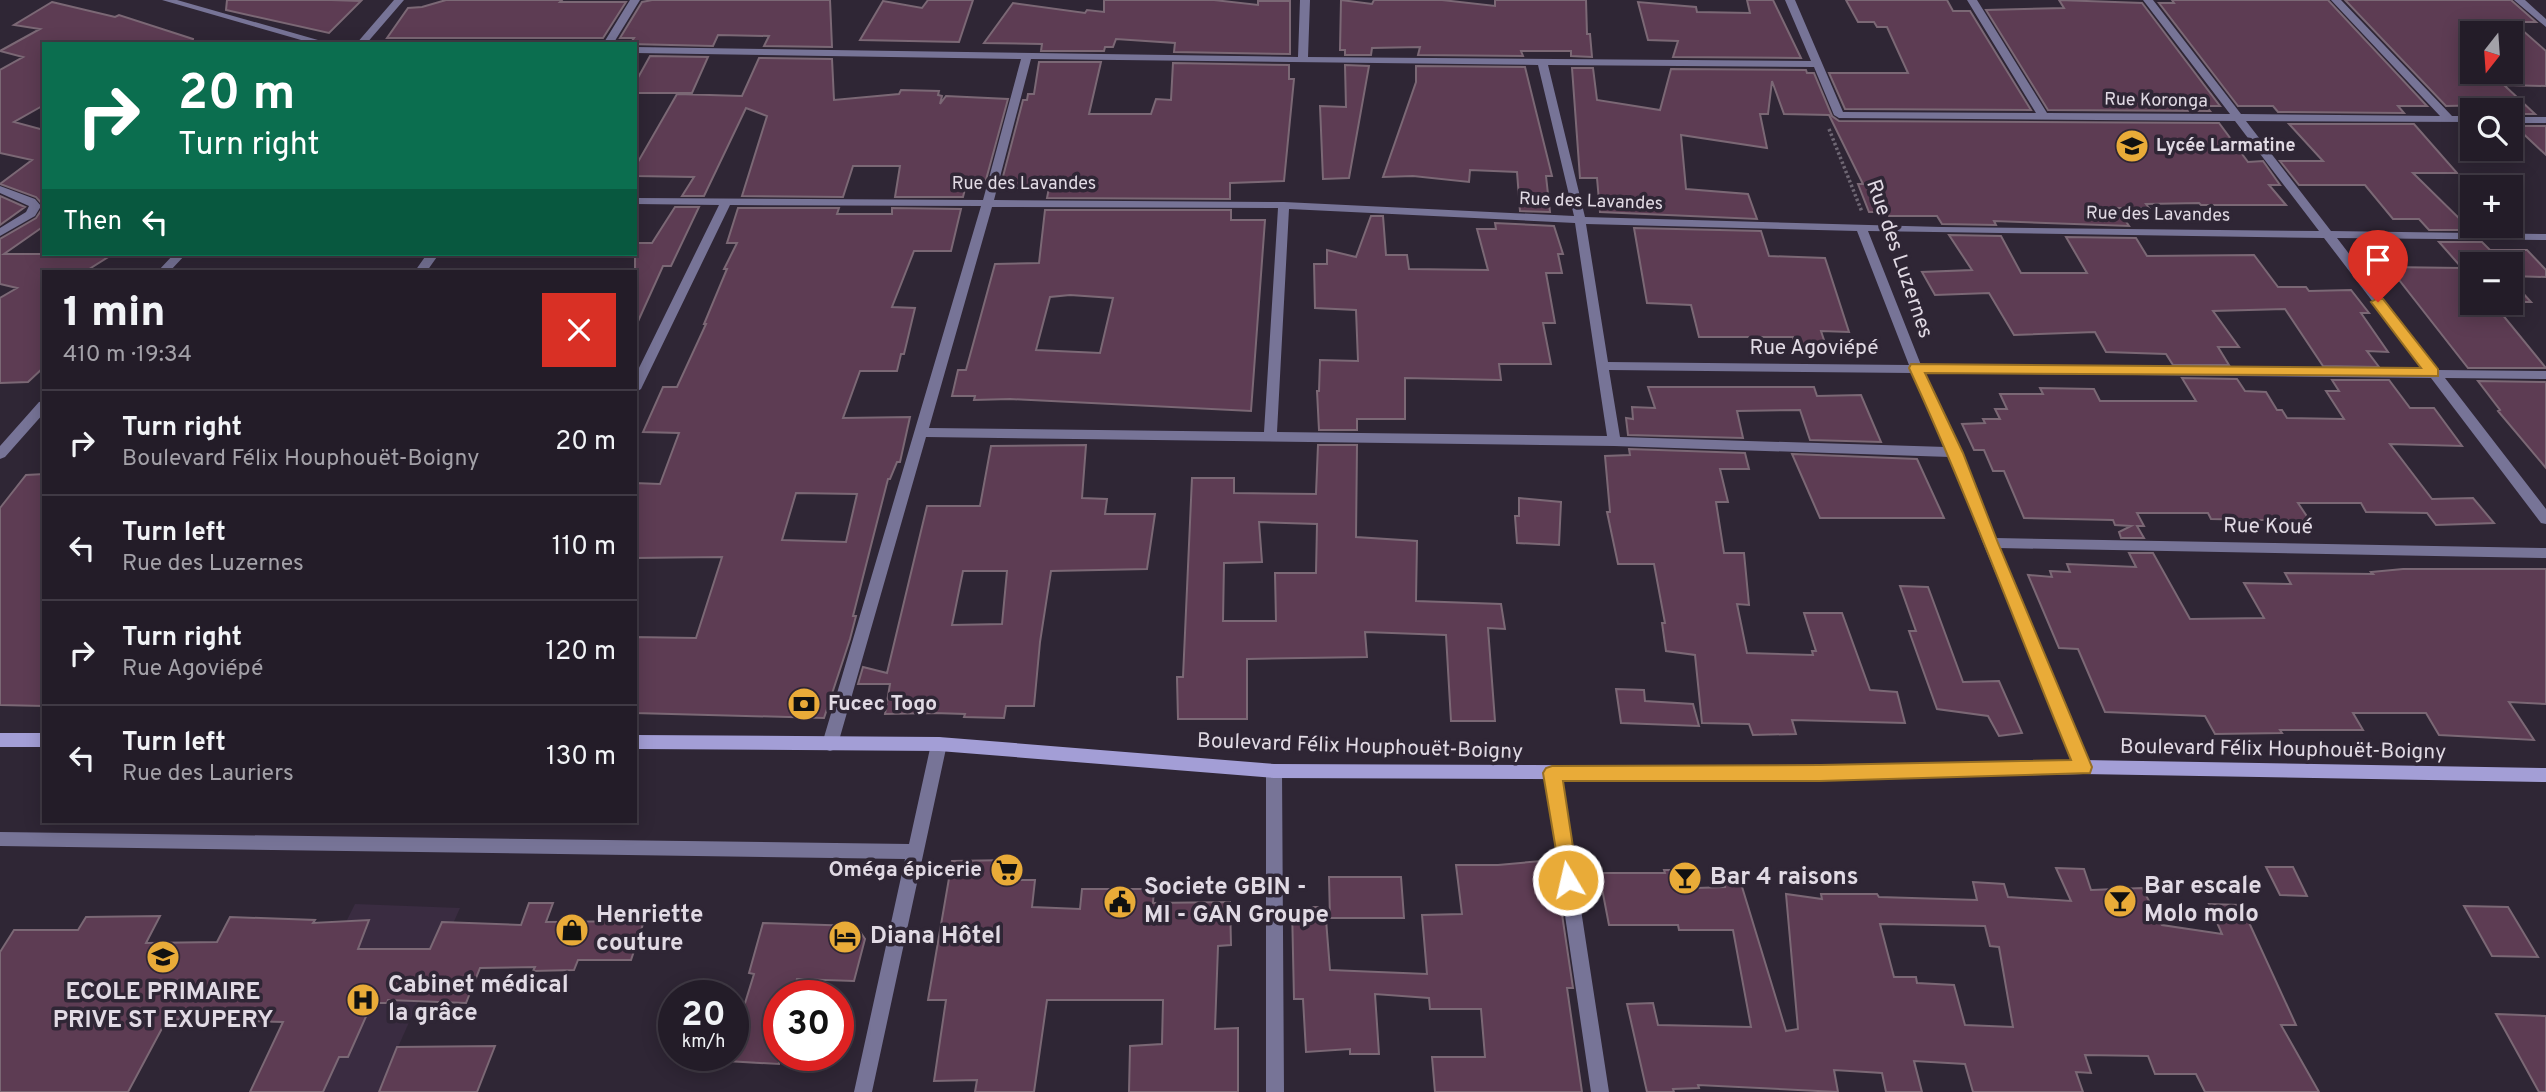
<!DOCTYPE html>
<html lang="en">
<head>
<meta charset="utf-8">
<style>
  body { margin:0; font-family:Overpass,sans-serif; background:#2b2530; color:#f1f3f6; height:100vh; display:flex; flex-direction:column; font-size:26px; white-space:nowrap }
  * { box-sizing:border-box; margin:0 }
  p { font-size:23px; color:#a3a1a8 }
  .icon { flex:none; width:38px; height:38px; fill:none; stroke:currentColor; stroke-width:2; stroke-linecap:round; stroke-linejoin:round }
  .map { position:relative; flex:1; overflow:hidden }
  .side { position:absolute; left:42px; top:270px; width:595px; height:553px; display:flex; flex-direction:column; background:#231c28; border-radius:0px; box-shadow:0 4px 18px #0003,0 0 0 2px #403a45 }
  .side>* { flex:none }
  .hud { position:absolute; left:42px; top:42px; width:595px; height:214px; border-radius:0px; box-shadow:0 4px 18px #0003,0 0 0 2px #403a45; background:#0b6e4f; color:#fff; overflow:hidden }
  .needle { width:46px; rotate:197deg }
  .tools { position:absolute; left:2460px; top:21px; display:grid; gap:14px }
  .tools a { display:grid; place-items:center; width:63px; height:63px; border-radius:0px; background:#231c28; box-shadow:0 4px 18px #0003,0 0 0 2px #403a45; font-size:35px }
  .speed { position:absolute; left:658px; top:980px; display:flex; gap:14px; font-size:35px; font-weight:700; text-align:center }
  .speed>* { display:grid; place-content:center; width:91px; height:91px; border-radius:50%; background:#231c28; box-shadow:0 4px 18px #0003,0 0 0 2px #403a45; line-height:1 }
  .speed small { font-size:18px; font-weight:400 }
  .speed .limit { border:10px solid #d22; background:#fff; color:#111 }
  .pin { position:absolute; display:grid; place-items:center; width:60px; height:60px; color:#fff; margin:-72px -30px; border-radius:50% 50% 50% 0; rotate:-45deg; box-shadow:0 0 7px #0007 }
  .pin .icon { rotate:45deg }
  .me { position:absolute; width:77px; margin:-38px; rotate:351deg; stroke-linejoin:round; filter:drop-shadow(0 0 5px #0008) }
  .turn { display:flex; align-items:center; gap:24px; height:147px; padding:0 21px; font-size:32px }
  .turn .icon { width:91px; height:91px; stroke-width:2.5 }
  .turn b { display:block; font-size:49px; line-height:60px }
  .then { display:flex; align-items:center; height:66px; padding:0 21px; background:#0003; gap:14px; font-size:26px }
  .round { display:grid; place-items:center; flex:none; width:74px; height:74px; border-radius:0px; background:#2b2530 }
  .headline { display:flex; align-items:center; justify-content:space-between; height:119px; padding:0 21px }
  h1 { font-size:42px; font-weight:800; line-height:52px }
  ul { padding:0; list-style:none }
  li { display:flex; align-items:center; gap:21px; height:105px; padding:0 21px; border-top:2px solid #403a45 }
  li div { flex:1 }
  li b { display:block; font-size:26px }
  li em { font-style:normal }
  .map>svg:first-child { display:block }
</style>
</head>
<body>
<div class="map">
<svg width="2546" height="1092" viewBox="0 0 2546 1092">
  <rect width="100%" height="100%" fill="#2f2635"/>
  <path fill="#3a2c41" d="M355,904l105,4 -82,184h-117z"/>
  <path fill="#5d3c53" stroke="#7b6875" stroke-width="2" fill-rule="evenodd" d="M227,0h104l30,1 -32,32 -103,-23z
    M446,0h116l-2,2h66l-23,36h-216l21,-30 14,-1z
    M652,0h178l2,47 -68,-1 5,-10 -51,-1 -5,11 -83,-2 4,-6h-14l22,-36z
    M928,0h45l-14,42 -99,-2 23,-39 39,7z
    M1104,0h110l44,5v-4h32v53l-116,-2 1,-9 -59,-4 -3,8h-8l-1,4h-63l1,-7 -58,-1 29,-40 72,10 2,-3 17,2z
    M1341,0l31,4 2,-4h68l53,6v-6h91l1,34h3l2,23 -21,-1v-5h-50l2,5 -105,-1 2,-8 -48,1 -1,7h-26v-5h-5z
    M1747,0h26l28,58 -128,-1 5,-16 -30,-1 -10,-38 58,5 1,5 53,1z
    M1846,0h101l6,11h17l61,99 -186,-1 -16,-36h79l-21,-46h-10l-3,-5h-16z
    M2059,0l83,3 78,103h-14l4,5 -162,-1 -62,-100 78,-2z
    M2172,0h156l99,106h-29l6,7 -126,-1 -5,-6h-35l-79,-103h15z
    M2345,0h166l25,22h-23l33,29v35l-42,-1 31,29h-24v-4h-13l-5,-5 -47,1zM2473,33h38v39h-38z
    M52,2l63,15 4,-2 74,24 -1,5h-148v61l-30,17 30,8v96l-40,28h109l-27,17h-42v96l-16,15 -28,1v-85l17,-10 -17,-4v-45l36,-21 8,-12 -8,-9 -36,-13 32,-24 -32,-7v-83l23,-13 -23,-6 40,-22 -26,-4z
    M650,56l58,1 -16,36h-57v-10z
    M759,58l73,1 2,41 65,-6 2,-4 38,1 -1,4 4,1 -2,8 6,-8 62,3 -24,88 -19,2 -2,8h-68l5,-31h-47l-10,31 -101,-1 25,-80 -21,-8 -42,88h-22l12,-19 -59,-1v-9l42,-73 65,2z
    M1039,62h62l-12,52h62l5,-15 15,1 2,-37 116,2v14h5l-10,102 -54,2v16l-183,-1 2,-10h-49l23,-88h4l1,-6h6z
    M1345,65l24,1 -20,112 -26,1 -3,-73 26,1z
    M1416,66l109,1 27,109h-6l4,36 -30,-1 -3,-39 -47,-2 -1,12 -56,-6 -30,1 33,-95z
    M1572,68h21l4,32 63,10 11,-41 135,1 1,3h7l18,43 7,5 380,2 29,39 15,-1 17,24h-11l17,20h-85l-2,-2 -53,1 3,4h-32l12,18 -135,-5 2,4 -54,-1 -5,-8h-48l-2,-4h-18l-11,-28h5l-34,-69 -45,-1 -12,-33 -4,33h-8l7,34 -86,-13 5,54 62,5 9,25 -157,-7 -3,-34h-17z
    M2289,124h125l43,49h-44l58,57h-42l-10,-11h-26l-28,-34h-66l-19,-24h43z
    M2515,126h31v29z
    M0,196l25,11 -25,18z
    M675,207h24l-28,59h-8l-28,62v-85h17z
    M738,208h101l-2,6h55v-6l69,1 -10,42h-37l-22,56 23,1 -11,46h-3l-4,17h-37l-17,47 67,-1 -10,45h-3l-7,17h-2l-35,137h3l-6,23 -26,79 -189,-5v-76l61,1 26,-81 -87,1v-75l25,1 19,-51 -36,-1 20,-45h14l29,-63h-2l23,-55h-3l13,-26h-10zM796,493l61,1 -11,48 -64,-2z
    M1045,210h186v10h34l-14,191 -241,-12 -36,1 1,-4h-23l6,-26h8l29,-106 44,-1zM1070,295l43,3 -13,55 -64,-3 14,-53z
    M1371,216h12l3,39h21l2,14 79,1 -11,-41h19l-1,-6 59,3 9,28h-5l4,19h-16l9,50h-12l8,41h-52l2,16 -96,-2v41h-48v11h-38l-2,-39h2l1,-31 38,1 -2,-51 -41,-2 -1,-44h13v-14l29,7z
    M1634,228l127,3 8,25 56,2 24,74 -28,-1 6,18 -31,-1 -3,-11h-94l-8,-32 -44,-2z
    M1949,235l52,1 20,37h66l-21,-36 70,1 11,18 107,-1 24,32h28l3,4 42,-1 18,23h-8l27,39 -21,-1 12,16 -56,-1 -38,-57 -72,2 26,36h-21l11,18h-56l-7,-11 -60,-2 -11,-20 -81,3 -25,-42 -54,2 -13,-23 50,-2z
    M2439,242h43l8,8h37l19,20v7l-35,-1v-12h-38v39h20l53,65h-78l-79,-101 73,1z
    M2511,280l20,22h-20z
    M2182,378l55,1 8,12 21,1 11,18h5l5,8 57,1 -18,-28h13l-7,-11h57l21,28h24l28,38 -72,-2 42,55 41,-1 21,25 -58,2 -9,-12 -61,-1 -5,-9h-63l12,18 -99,-2 -3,-6h-71l7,13h-7l7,12h-23l-2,-6 12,-6 -16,-1 -2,-5 -89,-2 -20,-47h-11l-9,-21h-10l-12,-26 23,-1 -2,-4h17l-5,-10h12l-7,-15h43l-3,-6 54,1 6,12h96z
    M2478,381l68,1v86l-48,-57 2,-1z
    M1648,387h166l3,9 44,-1 20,47 -71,-2 -10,-30 -63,1 6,27 -115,-3 -2,-17 7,1 -1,-12 23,1z
    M1086,445l-4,53 25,1 -2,15h50l-8,55 -96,2 -11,71 -6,64h-28l-2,12 -40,-1 1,-3 -31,-1 -49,1 5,-30h-32l5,-17 24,6 40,-167h53l11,-60zM963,571h44l-5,53 -50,1z
    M1318,445h39l-1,92 61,4 -1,60 85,3 4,25 -17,-1 7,93h-44l-5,-86 -81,-3 2,25 -120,2v60h-69l-1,-42h6l9,-199h42v15l82,1zM1259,522l58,2 -1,49h-41l1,48h-53l1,-58 38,-1z
    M1629,449l116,4 4,16h-29l8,33h-12l8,51h20l5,52 -12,-1 10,49 66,2 -1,-4h4l-12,-38h38l28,77 27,2 8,31 -113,-3 4,14 -43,1 -4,-11 -47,-1 -7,-68 -29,-4 -4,-28h3l-11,-59h-36l-11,-52h3l-5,-56 25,-1z
    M1792,454l125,5 27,59h-124z
    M44,474v232l-44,-1v-197l26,-33z
    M1519,498l42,4 -2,43 -42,-2 -2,-27h4z
    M2129,553h24l37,66 74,-1 -20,-35 47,1 -6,-11 88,1 -2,-2 32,-3h143v135l-37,-2 25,38 -95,-5 -13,-22h-73l10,17h-83l2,3 -67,1 -10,-18 -100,-4 -27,-63 -19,-1 -31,-73 24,2 -2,-6 20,1 -3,-8 69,3z
    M1900,586l28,1 35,95 36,-1 23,52 -23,3 -11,-20 -51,-7 -28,-78h7z
    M1616,689l28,1 1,11 48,3 6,22 -78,-3z
    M1009,860l-2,20h28l-3,27 48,2 2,-20h72l-1,14 77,-1 1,43 -13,1 -3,83 23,-1v64h-109l1,-46 32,-2 1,-44h-116l-13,92h-59l2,-12 -43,1 12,-81h-18l24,-139z
    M1541,861l9,33h9l14,94h-6l15,104h-147l-3,-35h53l-4,-48h-51l-1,-11 -54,-4 4,60h-29v-5l-44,3 -3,-53h-9l-2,-92h33l5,63 97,4 -5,-59 40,-1 -6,-49h42z
    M2266,867h27l14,29 -27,-1z
    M2056,868l28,1 7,21 51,-2 20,37 60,9 -13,-30 32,1 55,120h-15l38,67h-114l-9,-18h-41l-7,-18 -63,-1 6,18 -15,-1 7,20h-110l-8,-28 -51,-3 8,31h-36l-4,-19 -48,-3 4,22 -140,-7 1,3 -26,1 1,3h-27l-20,-88 26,-1 5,22 93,2 -18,-97h-54l-1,-5h-69l-10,-52h66l-1,-3h28l5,18 28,-1 -1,-6 15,-4 47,154 12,-2 -12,-135 36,5 -1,-5h56l2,3 98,3 -4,-18 31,2 4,13 63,4zM1880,924l105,2 5,20 9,1 14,80 -48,-2 -11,-40 -37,-2 -1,-6h-22z
    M1329,877h72l3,41h-74z
    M529,903h24l-7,19 98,-1 -13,39h-53l-4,10 -41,1 2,-4 -55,1 -14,35 -78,-3 -1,3h-15l-24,54h-9l-16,35h-73l33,-70 -116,-3 -39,73h-128v-140l14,-22h64l8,-13 74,-1 -14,27 71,-1 13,-25 85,3 -2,3 56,-3 -11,29h72l12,-27 79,3z
    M2464,906l44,1 30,50 -46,-1z
    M763,923l93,3 9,13 -11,42 -57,-2 -5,17h-13v68l-52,-3 2,-6h4v-13l21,-68 -5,-1z
    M2496,1014l50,2v76h-7z
    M495,1046l-18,46h-98l18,-45z"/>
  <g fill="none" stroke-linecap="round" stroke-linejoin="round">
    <path stroke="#6f6774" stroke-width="3.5" stroke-dasharray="2.5 2.5" stroke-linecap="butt" d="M1829,129l33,83"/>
    <path fill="#777497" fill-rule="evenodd" d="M162,0h15l155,44h-17z
      M394,0h10l-38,44h-10z
      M630,0h10l-27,44h-10z
      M1300,0h10l-2,57 503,4 -26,-61h10l48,112 193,1 -69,-113h10l70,113 183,1 -87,-114h10l88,114 199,2 -109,-116h10l111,116h21v6l-227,-1 85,110 215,3v6l-209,-2 101,132 108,1v8l-101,-1 101,131v15l-5,-1 -110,-145 -506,-5 37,79 33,86 551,10v10l-547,-10 92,219 -2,5 -6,2 -6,-2 -2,-5 -92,-224 -33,-86 -336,-11 -688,-9 -88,307 -2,5 -6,2 -6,-2 -2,-5 159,-538 -251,-1 -89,184 -6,4v-17l84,-171 -84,-1v-6l348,2 38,-141 -386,-6v-6l663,10zM1031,59l507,6 36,151 -290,-14 -290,-2zM1548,65l266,2 20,48 5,3 396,3 84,110 -377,-4 -357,-10zM992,207l286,1 -14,224 -335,-4zM1289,209l286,14 32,213 -330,-4zM1586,224l271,7 52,134 -301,-3zM1868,231l456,7 101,132 -504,-5zM1609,370l303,3 34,74 -326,-10z
      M2514,0h11l21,19v8z
      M2511,117h35v6h-35z
      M0,186l35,13 6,7 -6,10 -35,20v-8l26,-16 3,-6 -29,-13z
      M174,254h12l-16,17h-12z
      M427,254h12l-12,17h-12z
      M44,401v12l-39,44 -5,2v-13l39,-44z
      M939,737l6,2 2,5 -75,348h-18l51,-233 -905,-13v-14l909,12 22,-100 2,-5z
      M1274,764l6,2 2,5 2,321h-18v-321l2,-5z
      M1552,766l6,2 2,5 49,319h-18l-47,-319 2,-5z"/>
    <path fill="#a39ed6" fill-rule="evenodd" d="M0,733h44v14h-44z
      M635,735l304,2 335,27 546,2 263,-6 463,8v14l-463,-8 -263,6 -546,-2 -335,-27 -304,-2z"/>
  </g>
  <path fill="#e9ab38" stroke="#976f24" stroke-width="2" d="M2378,298l5,1 55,70v7l-513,-3 38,80 35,90 94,224 -2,6 -270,8h-257l15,99 -3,6 -7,2 -6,-2 -19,-113 3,-5 6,-2 268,-1 251,-5c-54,-131 -103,-264 -162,-392l2,-4 510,4 -50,-66z"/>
  <defs>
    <symbol id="school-disc" viewBox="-11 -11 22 22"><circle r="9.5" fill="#e9ab38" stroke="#2f2635"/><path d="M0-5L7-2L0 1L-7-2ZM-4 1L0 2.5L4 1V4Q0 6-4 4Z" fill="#111"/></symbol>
    <symbol id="bank-disc" viewBox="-11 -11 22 22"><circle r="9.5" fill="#e9ab38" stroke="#2f2635"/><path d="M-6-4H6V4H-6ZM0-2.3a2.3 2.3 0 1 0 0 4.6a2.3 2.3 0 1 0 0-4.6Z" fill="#111"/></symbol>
    <symbol id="supermarket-disc" viewBox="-11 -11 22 22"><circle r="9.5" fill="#e9ab38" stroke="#2f2635"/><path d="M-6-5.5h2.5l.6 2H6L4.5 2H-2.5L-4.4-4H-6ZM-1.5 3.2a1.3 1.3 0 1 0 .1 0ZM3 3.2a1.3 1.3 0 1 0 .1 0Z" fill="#111"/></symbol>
    <symbol id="bar-disc" viewBox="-11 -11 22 22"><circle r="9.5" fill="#e9ab38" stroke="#2f2635"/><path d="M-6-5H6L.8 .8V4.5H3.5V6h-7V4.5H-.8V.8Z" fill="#111"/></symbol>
    <symbol id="civic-disc" viewBox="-11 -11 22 22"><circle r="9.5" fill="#e9ab38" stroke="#2f2635"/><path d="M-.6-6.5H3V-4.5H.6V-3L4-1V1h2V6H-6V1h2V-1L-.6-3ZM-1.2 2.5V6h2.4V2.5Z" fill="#111"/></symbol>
    <symbol id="shop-disc" viewBox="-11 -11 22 22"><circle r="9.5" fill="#e9ab38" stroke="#2f2635"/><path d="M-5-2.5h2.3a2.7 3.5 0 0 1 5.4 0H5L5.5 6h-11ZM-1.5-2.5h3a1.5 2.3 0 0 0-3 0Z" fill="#111"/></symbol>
    <symbol id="hotel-disc" viewBox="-11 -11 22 22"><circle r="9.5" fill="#e9ab38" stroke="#2f2635"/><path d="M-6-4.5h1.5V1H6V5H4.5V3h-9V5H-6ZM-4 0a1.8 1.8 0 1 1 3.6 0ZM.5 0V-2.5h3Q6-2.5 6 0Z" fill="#111"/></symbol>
    <symbol id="hospital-disc" viewBox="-11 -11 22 22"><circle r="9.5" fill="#e9ab38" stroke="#2f2635"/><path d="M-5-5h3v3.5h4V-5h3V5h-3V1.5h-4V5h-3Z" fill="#111"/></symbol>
  </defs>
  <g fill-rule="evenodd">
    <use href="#school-disc" x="2113" y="127" width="38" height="38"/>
    <use href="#bank-disc" x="785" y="685" width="38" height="38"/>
    <use href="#supermarket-disc" x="988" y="851" width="38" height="38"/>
    <use href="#bar-disc" x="1666" y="859" width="38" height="38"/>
    <use href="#bar-disc" x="2101" y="882" width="38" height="38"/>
    <use href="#civic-disc" x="1101" y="883" width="38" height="38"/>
    <use href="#shop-disc" x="553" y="911" width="38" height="38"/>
    <use href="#hotel-disc" x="826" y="918" width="38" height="38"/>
    <use href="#school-disc" x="144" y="938" width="38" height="38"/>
    <use href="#hospital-disc" x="344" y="981" width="38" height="38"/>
  </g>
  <g text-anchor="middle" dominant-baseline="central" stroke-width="7" stroke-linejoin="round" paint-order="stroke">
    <g font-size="18" fill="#e1dae4" stroke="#2f2635">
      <text transform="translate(2156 101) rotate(1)">Rue Koronga</text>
      <text x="1024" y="184">Rue des Lavandes</text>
      <text transform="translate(1591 202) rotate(2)">Rue des Lavandes</text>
      <text transform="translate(2158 215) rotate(1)">Rue des Lavandes</text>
    </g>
    <g font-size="18" font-weight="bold" fill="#e1dae4" stroke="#2f2635" text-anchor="start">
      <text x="2156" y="146">Lycée Larmatine</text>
    </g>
    <g font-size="21" fill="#e1dae4" stroke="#2f2635">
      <text transform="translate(1899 259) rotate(71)">Rue des Luzernes</text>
      <text x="1814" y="348">Rue Agoviépé</text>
      <text transform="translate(2268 527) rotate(1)">Rue Koué</text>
      <text transform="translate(1360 747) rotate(2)">Boulevard Félix Houphouët-Boigny</text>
      <text transform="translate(2283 750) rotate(1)">Boulevard Félix Houphouët-Boigny</text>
    </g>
    <g font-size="21" font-weight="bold" fill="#e1dae4" stroke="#2f2635" text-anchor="start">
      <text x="828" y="704">Fucec Togo</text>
      <text x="982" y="870" text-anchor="end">Oméga épicerie</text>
    </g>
    <g font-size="24" font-weight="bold" fill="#e1dae4" stroke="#2f2635" text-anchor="start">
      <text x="1710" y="878">Bar 4 raisons</text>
      <text x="2144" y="887">Bar escale<tspan x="2144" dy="28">Molo molo</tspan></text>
      <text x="1144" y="888">Societe GBIN -<tspan x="1144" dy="28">MI - GAN Groupe</tspan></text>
      <text x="596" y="916">Henriette<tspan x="596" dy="28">couture</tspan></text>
      <text x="870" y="937">Diana Hôtel</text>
      <text x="388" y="986">Cabinet médical<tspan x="388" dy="28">la grâce</tspan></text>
      <text x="163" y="993" text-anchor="middle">ECOLE PRIMAIRE<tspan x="163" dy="28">PRIVE ST EXUPERY</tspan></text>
    </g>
  </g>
</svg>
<div class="tools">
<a><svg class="needle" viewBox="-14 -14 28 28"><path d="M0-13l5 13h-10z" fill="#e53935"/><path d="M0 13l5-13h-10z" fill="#a3a1a8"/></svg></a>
<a><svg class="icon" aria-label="search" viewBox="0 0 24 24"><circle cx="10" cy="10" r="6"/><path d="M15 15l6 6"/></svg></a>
<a>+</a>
<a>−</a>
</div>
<div class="speed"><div>20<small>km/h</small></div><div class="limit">30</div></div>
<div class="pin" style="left:2378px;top:302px;background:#d93025"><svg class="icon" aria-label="arrive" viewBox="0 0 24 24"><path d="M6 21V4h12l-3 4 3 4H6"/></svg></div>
<svg class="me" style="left:1568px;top:880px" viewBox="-20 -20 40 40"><circle r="17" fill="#e9ab38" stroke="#fff" stroke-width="3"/><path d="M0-11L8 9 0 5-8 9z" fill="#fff"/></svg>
<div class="hud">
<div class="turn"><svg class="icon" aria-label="right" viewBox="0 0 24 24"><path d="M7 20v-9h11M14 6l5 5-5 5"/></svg><div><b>20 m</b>Turn right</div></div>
<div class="then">Then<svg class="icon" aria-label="left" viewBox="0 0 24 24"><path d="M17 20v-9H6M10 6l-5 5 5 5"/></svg></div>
</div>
<section class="side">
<div class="headline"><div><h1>1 min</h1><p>410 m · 19:34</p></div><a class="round" style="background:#d93025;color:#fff"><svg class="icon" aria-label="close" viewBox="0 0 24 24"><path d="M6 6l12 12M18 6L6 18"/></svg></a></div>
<ul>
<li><svg class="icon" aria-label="right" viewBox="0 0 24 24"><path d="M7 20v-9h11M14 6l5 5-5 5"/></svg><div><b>Turn right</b><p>Boulevard Félix Houphouët-Boigny</p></div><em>20 m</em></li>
<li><svg class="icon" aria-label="left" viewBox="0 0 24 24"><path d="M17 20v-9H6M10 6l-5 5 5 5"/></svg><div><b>Turn left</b><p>Rue des Luzernes</p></div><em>110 m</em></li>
<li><svg class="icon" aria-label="right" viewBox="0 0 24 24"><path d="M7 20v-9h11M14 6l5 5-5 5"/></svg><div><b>Turn right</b><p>Rue Agoviépé</p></div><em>120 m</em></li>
<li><svg class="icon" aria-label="left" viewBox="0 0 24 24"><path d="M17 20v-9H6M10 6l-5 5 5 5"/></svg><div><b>Turn left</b><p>Rue des Lauriers</p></div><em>130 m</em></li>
</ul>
</section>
</div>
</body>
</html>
